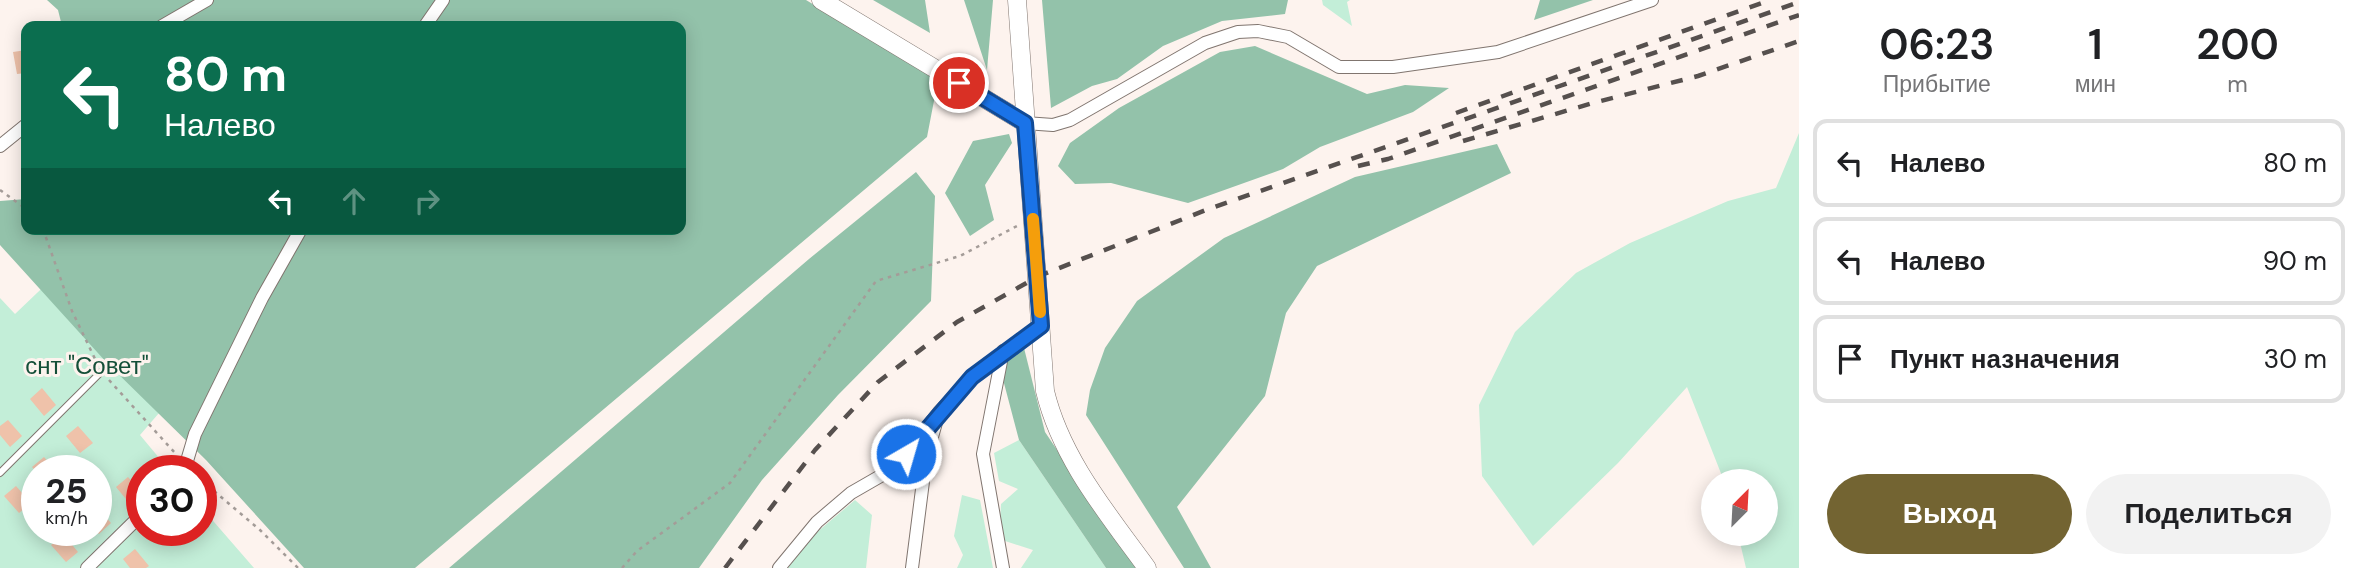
<!DOCTYPE html>
<html lang="ru">
<head>
<meta charset="utf-8">
<style>
  body { margin:0; font-family:"DM Sans",sans-serif; background:#f2f2f2; color:#202124; height:100vh; display:flex; flex-direction:column; font-size:26px; white-space:nowrap }
  * { box-sizing:border-box; margin:0 }
  p { font-size:23px; color:#757577 }
  .icon { flex:none; width:38px; height:38px; fill:none; stroke:currentColor; stroke-width:2; stroke-linecap:round; stroke-linejoin:round }
  .map { position:relative; flex:1; overflow:hidden }
  .sheet { display:flex; flex-direction:column; background:#fff; width:560px }
  .sheet>* { flex:none }
  .top-card { position:absolute; left:21px; top:21px; width:665px; height:214px; border-radius:14px; box-shadow:0 4px 18px #0003; background:#0b6e4f; color:#fff; overflow:hidden }
  .needle { width:46px; rotate:24deg }
  .fabs { position:absolute; left:1701px; top:469px; display:grid; gap:14px }
  .fabs a { display:grid; place-items:center; width:77px; height:77px; border-radius:50%; background:#fff; box-shadow:0 4px 18px #0003; font-size:35px }
  .speed { position:absolute; left:21px; top:455px; display:flex; gap:14px; font-size:35px; font-weight:700; text-align:center }
  .speed>* { display:grid; place-content:center; width:91px; height:91px; border-radius:50%; background:#fff; box-shadow:0 4px 18px #0003; line-height:1 }
  .speed small { font-size:18px; font-weight:400 }
  .speed .limit { border:10px solid #d22; background:#fff; color:#111 }
  .pin { position:absolute; display:grid; place-items:center; width:60px; height:60px; color:#fff; margin:-30px; border:4px solid #fff; border-radius:50%; box-shadow:0 2px 7px #0007 }
  .me { position:absolute; width:77px; margin:-38px; rotate:38deg; stroke-linejoin:round; filter:drop-shadow(0 0 5px #0008) }
  .turn { display:flex; align-items:center; gap:24px; height:147px; padding:0 28px; font-size:32px }
  .turn .icon { width:91px; height:91px; stroke-width:2.5 }
  .turn b { display:block; font-size:49px; line-height:60px }
  .lanes { display:flex; align-items:center; height:66px; padding:0 28px; background:#0003; justify-content:center; gap:35px; direction:ltr }
  .lanes .off { opacity:.35 }
  .eta { display:flex; justify-content:space-evenly; align-items:center; height:119px; text-align:center }
  .eta b { font-size:42px; font-weight:600; line-height:49px }
  .primary-button { display:flex; gap:14px; margin-top:auto; padding:14px 28px }
  .primary-button a { flex:1; height:80px; border-radius:42px; background:#736432; color:#fff; font-size:28px; font-weight:600; line-height:80px; text-align:center }
  .primary-button a+a { background:#f2f2f2; color:#202124 }
  ul { padding:0; list-style:none }
  li { display:flex; align-items:center; gap:21px; height:88px; margin:0 14px 10px; padding:0 14px; border:4px solid #e0e0e0; border-radius:14px }
  li div { flex:1 }
  li b { display:block; font-size:26px }
  li em { font-style:normal }
  main { display:flex; flex:1; min-height:0 }
  .map>svg:first-child { display:block }
</style>
</head>
<body>
<main>
<div class="map">
<svg width="1799" height="568" viewBox="0 0 1799 568">
  <rect width="100%" height="100%" fill="#fdf3ee"/>
  <path fill="#c3eed8" fill-rule="evenodd" d="M1322,0h28l-3,2 5,24 -29,-21z
    M1799,133v435h-53l-8,-34h28v-53h-42l-37,-94 -69,76 -85,83 -51,-70 -3,-71 36,-73 61,-59 54,-30 98,-42 48,-13z
    M103,230l120,109 -83,96 30,36h-28v59h59v-23l53,61h-254v-270l15,16zM37,471h59v59h-59z
    M1019,440l87,128h-85l12,-18 -34,-11 2,-35 17,-15 -19,-8 -5,-28z
    M962,495l18,5 13,68h-36l6,-13 -9,-19z
    M855,500l17,15 -6,53h-78l22,-30z"/>
  <path fill="#93c2aa" d="M47,0h759l132,80 -11,57 -512,431h-111l-98,-108 -99,-97 -107,-118v-44l26,-2v30h655v-203h-619l-4,-16z
    M873,0h52l5,33z
    M964,0h29l-6,70z
    M1042,0h246l-3,14 -63,7 -59,25 -46,33 -25,7 -41,22z
    M1540,0h53l-59,20z
    M1255,46l112,48 38,-9 44,3 -36,24 -93,35 -37,22 -95,34 -77,-20 -36,1 -17,-18 12,-23 49,-35 101,-56z
    M1009,134l3,9 -27,42 9,35 -24,16 -25,-43 28,-52z
    M1497,144l14,29 -194,93 -31,47 -21,83 -88,111 34,61h-27l-98,-153 4,-25 15,-42 32,-47 87,-63 131,-61z
    M916,172l19,24 -4,105 -93,94 -76,85 -63,88h-250l360,-309z
    M1023,344l22,88 91,136h-30l-87,-128 -19,-72z"/>
  <path fill="#efc2aa" d="M26,50v23l-9,1 -4,-22z
    M42,388l14,17 -12,11 -14,-17z
    M8,420l14,16 -12,11 -10,-12v-9z
    M78,426l15,17 -13,10 -14,-17z
    M44,457l12,14 -19,2 -5,-6z
    M128,477l14,16 -12,11 -14,-17z
    M16,486l15,17 -12,10 -15,-17z
    M96,506l15,17 -12,11 -3,-3z
    M162,530h21l2,2 -13,10z
    M64,535l14,17 -12,10 -15,-17z
    M135,549l14,17 -3,2h-16l-7,-9z"/>
  <g fill="none" stroke-linecap="round" stroke-linejoin="round">
    <defs>
      <path id="lane" d="M0,473l101,-101"/>
      <path id="street" d="M162,26l45,-26
        M425,26l18,-26
        M1025,123l28,2 17,-5 135,-77 33,-11 20,-1 30,6 51,30h54l105,-15 154,-52
        M0,146l26,-21
        M1003,351l-20,103 20,114
        M184,471l11,-37 67,-136 39,-69
        M87,568l55,-54
        M779,568l38,-46 34,-29 33,-19 22,-20 33,-42 33,-35 68,-51
        M912,568l14,-110 11,-39"/>
      <path id="secondary" d="M821,0l204,123
        M1017,0l28,391c16,67 62,122 102,177"/>
    </defs>
    <use href="#lane" stroke="#80756f" stroke-width="8"/>
    <use href="#street" stroke="#80756f" stroke-width="14"/>
    <use href="#secondary" stroke="#80756f" stroke-width="19"/>
    <path stroke="#a49c98" stroke-width="2.5" stroke-dasharray="3.5 5" stroke-linecap="butt" d="M0,190l26,19
      M43,229l29,82 25,52
      M109,380l66,73
      M201,480l59,50 38,38
      M622,568l15,-17 93,-68 146,-202 84,-25 57,-30"/>
    <use href="#lane" stroke="#fff" stroke-width="6"/>
    <use href="#street" stroke="#fff" stroke-width="12"/>
    <use href="#secondary" stroke="#fff" stroke-width="18"/>
    <path stroke="#56504e" stroke-width="4.5" stroke-dasharray="12 12" stroke-linecap="butt" d="M1456,113l314,-113
      M1463,141l130,-38 105,-27 101,-35
      M1358,166l30,-7 411,-144
      M725,568l90,-118 63,-68 79,-60 82,-46 167,-66 593,-208"/>
  </g>
  <g fill="none" stroke-linecap="round" stroke-linejoin="round">
    <defs>
      <path id="route" d="M906,454l66,-77 69,-51 -16,-203 -66,-40"/>
    </defs>
    <use href="#route" stroke="#114b97" stroke-width="18"/>
    <use href="#route" stroke="#1a73e8" stroke-width="12"/>
    <path stroke="#f59e0b" stroke-width="12" d="M1033,219l7,93"/>
  </g>
  <g text-anchor="middle" dominant-baseline="central" stroke-width="6" stroke-linejoin="round" paint-order="stroke">
    <g font-size="24" fill="#144f38" stroke="#fdf3ee">
      <text x="87" y="365">снт "Совет"</text>
    </g>
  </g>
</svg>
<div class="fabs">
<a><svg class="needle" viewBox="-14 -14 28 28"><path d="M0-13l5 13h-10z" fill="#e53935"/><path d="M0 13l5-13h-10z" fill="#757577"/></svg></a>
</div>
<div class="speed"><div>25<small>km/h</small></div><div class="limit">30</div></div>
<div class="pin" style="left:959px;top:83px;background:#d93025"><svg class="icon" aria-label="arrive" viewBox="0 0 24 24"><path d="M6 21V4h12l-3 4 3 4H6"/></svg></div>
<svg class="me" style="left:906px;top:454px" viewBox="-20 -20 40 40"><circle r="17" fill="#1a73e8" stroke="#fff" stroke-width="3"/><path d="M0-11L8 9 0 5-8 9z" fill="#fff"/></svg>
<div class="top-card">
<div class="turn"><svg class="icon" aria-label="left" viewBox="0 0 24 24"><path d="M17 20v-9H6M10 6l-5 5 5 5"/></svg><div><b>80 m</b>Налево</div></div>
<div class="lanes"><svg class="icon" aria-label="left" viewBox="0 0 24 24"><path d="M17 20v-9H6M10 6l-5 5 5 5"/></svg><svg class="icon off" aria-label="ahead" viewBox="0 0 24 24"><path d="M12 20V5M6 11l6-6 6 6"/></svg><svg class="icon off" aria-label="right" viewBox="0 0 24 24"><path d="M7 20v-9h11M14 6l5 5-5 5"/></svg></div>
</div>
</div>
<section class="sheet">
<div class="eta">
<div><b>06:23</b><p>Прибытие</p></div>
<div><b>1</b><p>мин</p></div>
<div><b>200</b><p>m</p></div>
</div>
<ul>
<li><svg class="icon" aria-label="left" viewBox="0 0 24 24"><path d="M17 20v-9H6M10 6l-5 5 5 5"/></svg><div><b>Налево</b></div><em>80 m</em></li>
<li><svg class="icon" aria-label="left" viewBox="0 0 24 24"><path d="M17 20v-9H6M10 6l-5 5 5 5"/></svg><div><b>Налево</b></div><em>90 m</em></li>
<li><svg class="icon" aria-label="arrive" viewBox="0 0 24 24"><path d="M6 21V4h12l-3 4 3 4H6"/></svg><div><b>Пункт назначения</b></div><em>30 m</em></li>
</ul>
<div class="primary-button"><a>Выход</a><a>Поделиться</a></div>
</section>
</main>
</body>
</html>
